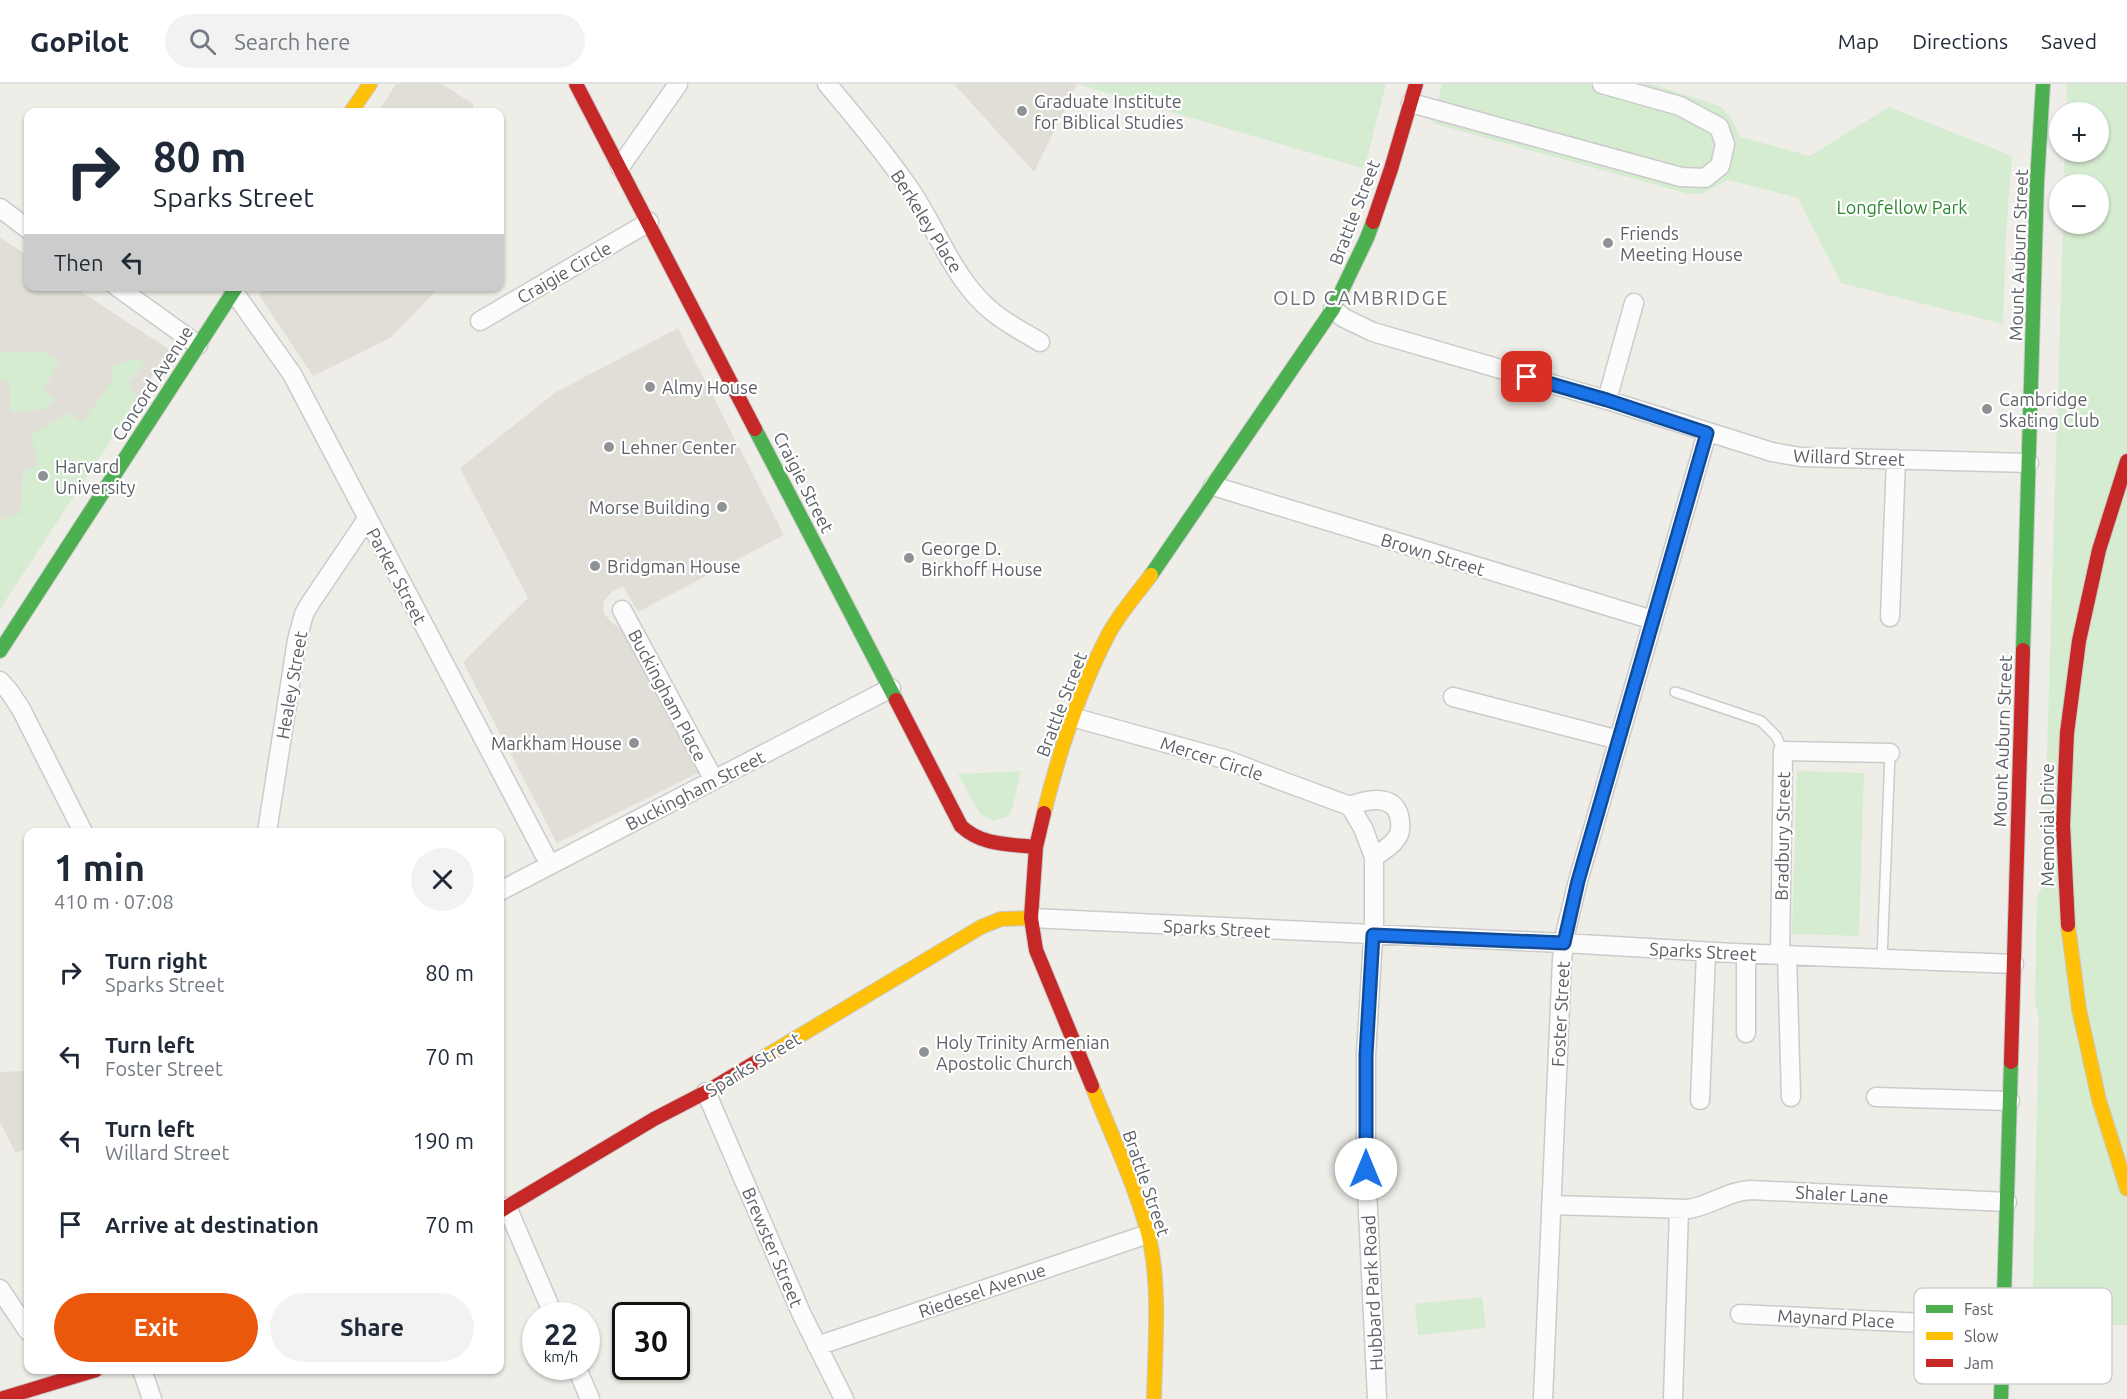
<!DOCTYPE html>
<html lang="en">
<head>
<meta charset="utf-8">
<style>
  body { margin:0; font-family:Ubuntu,sans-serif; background:#f2f2f3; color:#1f2937; height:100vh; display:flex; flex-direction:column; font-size:22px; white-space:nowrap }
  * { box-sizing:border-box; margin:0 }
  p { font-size:20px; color:#747a83 }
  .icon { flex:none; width:33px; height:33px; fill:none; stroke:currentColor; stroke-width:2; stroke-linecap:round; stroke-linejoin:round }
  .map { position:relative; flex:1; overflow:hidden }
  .panel { position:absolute; left:24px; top:744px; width:480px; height:546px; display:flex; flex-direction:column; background:#fff; border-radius:12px; box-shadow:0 2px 4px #0004 }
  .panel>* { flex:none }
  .guide { position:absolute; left:24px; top:24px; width:480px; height:183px; border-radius:12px; box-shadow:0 2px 4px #0004; background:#fff; color:#1f2937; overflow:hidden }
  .buttons { position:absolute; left:2049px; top:18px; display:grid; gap:12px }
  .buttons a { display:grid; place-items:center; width:60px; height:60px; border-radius:50%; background:#fff; box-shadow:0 2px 4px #0004; font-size:30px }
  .speed { position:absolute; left:522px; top:1218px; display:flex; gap:12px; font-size:30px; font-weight:700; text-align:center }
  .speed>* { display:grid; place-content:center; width:78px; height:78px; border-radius:50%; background:#fff; box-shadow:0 2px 4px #0004; line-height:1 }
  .speed small { font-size:15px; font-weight:400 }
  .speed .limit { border:3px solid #111; border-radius:9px; background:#fff; color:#111 }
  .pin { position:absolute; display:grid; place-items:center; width:51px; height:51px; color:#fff; margin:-26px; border-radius:12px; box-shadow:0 3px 9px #0006 }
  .me { position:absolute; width:66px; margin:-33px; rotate:0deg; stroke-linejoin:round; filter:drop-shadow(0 0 4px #0008) }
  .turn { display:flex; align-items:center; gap:21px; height:126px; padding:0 30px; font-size:27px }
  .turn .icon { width:78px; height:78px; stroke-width:2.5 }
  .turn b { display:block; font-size:42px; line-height:51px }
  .then { display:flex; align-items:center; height:57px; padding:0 30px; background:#0003; gap:12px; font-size:22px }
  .round { display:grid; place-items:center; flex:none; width:63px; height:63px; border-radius:32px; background:#f2f2f3 }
  .summary { display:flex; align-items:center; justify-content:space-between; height:102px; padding:0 30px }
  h1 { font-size:36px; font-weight:600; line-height:45px }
  .primary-button { display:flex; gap:12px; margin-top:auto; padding:12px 30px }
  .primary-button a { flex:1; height:69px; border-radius:36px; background:#ea580c; color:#fff; font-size:24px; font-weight:600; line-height:69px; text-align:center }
  .primary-button a+a { background:#f2f2f3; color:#1f2937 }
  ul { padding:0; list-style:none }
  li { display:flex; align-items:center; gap:18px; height:84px; padding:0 30px }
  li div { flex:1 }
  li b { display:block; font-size:22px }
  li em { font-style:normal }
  header { display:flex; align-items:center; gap:36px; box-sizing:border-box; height:84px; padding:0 30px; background:#fff; border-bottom:2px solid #e0e1e3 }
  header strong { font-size:28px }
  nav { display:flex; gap:33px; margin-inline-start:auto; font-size:21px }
  .search { width:420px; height:54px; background:#f2f2f3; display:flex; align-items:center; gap:15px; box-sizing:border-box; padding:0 21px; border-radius:33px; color:#747a83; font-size:22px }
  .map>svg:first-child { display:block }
</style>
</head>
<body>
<header>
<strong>GoPilot</strong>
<div class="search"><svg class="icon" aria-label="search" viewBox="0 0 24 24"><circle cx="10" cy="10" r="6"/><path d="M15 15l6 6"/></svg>Search here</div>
<nav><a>Map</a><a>Directions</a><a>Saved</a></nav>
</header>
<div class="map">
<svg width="2127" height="1315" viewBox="0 0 2127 1315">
  <rect width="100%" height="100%" fill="#eeede8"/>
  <path fill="#e0ded7" d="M396,0h46l31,20v8h-95z
    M954,0h123l-43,88z
    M0,153l28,19v30l46,1 96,63 -170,251z
    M264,203v-1l176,1 -50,51 -77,38 -54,-81z
    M678,244l106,207 -146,77 -15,-26 -10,5 -6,6 -4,5 1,11 7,9 11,8 76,143 -141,70 -94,-181 65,-64 -68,-130 96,-76z
    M28,987v77l-12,5 -16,-31v-50z"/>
  <path fill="#d5ecd1" d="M1077,0h309l-20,78 -4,6z
    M1442,0h209l69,22 11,12 9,19 70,19 79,-49 123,49 -6,79 -3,89 -162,-41 -43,-85 -70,-18 -27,14h-12l-257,-71z
    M2067,0h60v1241h-95l7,-306 -4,-18 2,-104 6,-11 20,-662h35v-40h-34l1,-32h33v-40h-32z
    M43,267l16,9 -16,32 12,6 -12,12 -32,2 -2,-31h-9v-28z
    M136,274l9,5 -17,19 10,17 -138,210v-89l20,-6 3,-41 15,-8 -7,-30 38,-22 13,9 31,-42 -3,-13z
    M1021,687l-9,39 -4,6 -15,5 -13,-7 -22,-40z
    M1797,687l67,2 -5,163 -67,-2z
    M1482,1213l4,31 -68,7 -3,-31z"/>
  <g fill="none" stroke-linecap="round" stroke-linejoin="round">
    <defs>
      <path id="lane" d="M1675,608l86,29 15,15 7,15
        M1882,876l8,-207"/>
      <path id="street" d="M827,0c29,34 57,68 82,104 28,40 45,94 85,125 14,11 31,20 46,29
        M1411,19l270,74 24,1 15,-12 5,-22 -6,-17 -39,-21 -78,-22
        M620,83l58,-83
        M0,124l28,21
        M116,202l82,59
        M234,208l58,82 258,491
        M1333,225l11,9 29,14 234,68 165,52 29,5 228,6
        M480,237l169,-99
        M1607,316l27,-97
        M1213,402l440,134
        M622,526l92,170
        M1890,533l6,-158
        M0,597l9,10 12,18 62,123
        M1453,613l166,43
        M1072,633l152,42 58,22 68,25 13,22 11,29v65l-8,133v114l11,230
        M1350,722c15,-6 42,-13 49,9 1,5 2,14 0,19 -4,10 -16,17 -25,23
        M267,748l30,-192 7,-26 7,-12 56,-83
        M500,807l391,-203
        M1031,834l533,25 169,10 281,11
        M1780,871l3,-204 107,2
        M1787,871l4,142
        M1746,949v-79
        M706,1008l96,223 42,84
        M1876,1013l134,4
        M1700,1016l6,-148
        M1551,1121l137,4c22,-3 40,-18 62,-19l257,12
        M507,1123l47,109
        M0,1205l28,42
        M1740,1230l263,13
        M817,1262l331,-112
        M576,1282l14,33
        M142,1286l10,29
        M1543,1315l19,-440 4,-29 12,-49 129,-448
        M1673,1315l6,-190"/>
      <path id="fast" d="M755,345l141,271
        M1151,491l182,-266 34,-71 6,-16
        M2023,566l14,-468 6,-98
        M0,567l237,-365
        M2001,1315l10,-337"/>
      <path id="slow" d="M351,28l19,-28
        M1044,729c15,-61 35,-122 64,-178 11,-21 29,-41 43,-60
        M2068,841l11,84 20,91 28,89
        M756,978l225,-135 20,-8 30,-1
        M1092,1002c19,48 42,96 56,147 13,51 7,113 6,166"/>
      <path id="jam" d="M576,0l179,345
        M1373,138l18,-53 25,-85
        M896,616l65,126c21,20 48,18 75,21
        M1044,729l-8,34 -5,71 5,32 56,136
        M2068,841l-5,-100 4,-92 12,-92 20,-91 28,-89
        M2011,978l12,-412
        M500,1127l154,-92 52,-27 50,-30
        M0,1315l96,-29"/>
    </defs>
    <use href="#lane" stroke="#cacbca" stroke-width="12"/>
    <use href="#street" stroke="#cacbca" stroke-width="21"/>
    <use href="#fast" stroke="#c9cac9" stroke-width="16"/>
    <use href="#slow" stroke="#c9cac9" stroke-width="16"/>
    <use href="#jam" stroke="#c9cac9" stroke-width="16"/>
    <use href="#lane" stroke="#fcfcfc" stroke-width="9"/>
    <use href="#street" stroke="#fcfcfc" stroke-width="18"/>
    <use href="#fast" stroke="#4caf50" stroke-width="14"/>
    <use href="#slow" stroke="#ffc107" stroke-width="14"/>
    <use href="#jam" stroke="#c62828" stroke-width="14"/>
  </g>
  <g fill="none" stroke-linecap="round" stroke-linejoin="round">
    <defs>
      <path id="route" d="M1366,1085v-114l7,-120 191,8 14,-62 129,-448 -100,-33 -80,-23"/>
    </defs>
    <use href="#route" stroke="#114b97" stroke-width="15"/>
    <use href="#route" stroke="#1a73e8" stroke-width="10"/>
  </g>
  <g fill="#8f9294" stroke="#fff" stroke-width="2">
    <circle cx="1022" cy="27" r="6"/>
    <circle cx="1608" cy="159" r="6"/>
    <circle cx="650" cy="303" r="6"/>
    <circle cx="1987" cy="325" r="6"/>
    <circle cx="609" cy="363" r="6"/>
    <circle cx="43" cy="392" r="6"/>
    <circle cx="722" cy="423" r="6"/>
    <circle cx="909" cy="474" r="6"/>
    <circle cx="595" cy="482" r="6"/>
    <circle cx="634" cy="659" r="6"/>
    <circle cx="924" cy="968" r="6"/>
  </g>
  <g text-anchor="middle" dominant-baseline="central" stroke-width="4.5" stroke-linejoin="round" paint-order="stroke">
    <g font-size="18" fill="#5c6167" stroke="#fff" text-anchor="start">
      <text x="1034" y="17">Graduate Institute<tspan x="1034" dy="21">for Biblical Studies</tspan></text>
      <text x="1620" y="149">Friends<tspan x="1620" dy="21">Meeting House</tspan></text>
      <text x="662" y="303">Almy House</text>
      <text x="1999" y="315">Cambridge<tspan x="1999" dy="21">Skating Club</tspan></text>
      <text x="621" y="363">Lehner Center</text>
      <text x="55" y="382">Harvard<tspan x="55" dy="21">University</tspan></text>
      <text x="710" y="423" text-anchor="end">Morse Building</text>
      <text x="921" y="464">George D.<tspan x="921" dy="21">Birkhoff House</tspan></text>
      <text x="607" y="482">Bridgman House</text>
      <text x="622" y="659" text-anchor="end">Markham House</text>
      <text x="936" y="958">Holy Trinity Armenian<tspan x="936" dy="21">Apostolic Church</tspan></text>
    </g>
    <g font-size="18" fill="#2b872e" stroke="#fff">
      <text x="1902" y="123">Longfellow Park</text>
    </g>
    <g font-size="18" fill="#5c6167" stroke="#fff">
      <text transform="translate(1354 128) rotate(-69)">Brattle Street</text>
      <text transform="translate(927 137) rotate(58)">Berkeley Place</text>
      <text transform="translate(2018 171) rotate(-88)">Mount Auburn Street</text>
      <text transform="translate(564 188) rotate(-30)">Craigie Circle</text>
      <text transform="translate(152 299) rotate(-57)">Concord Avenue</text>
      <text transform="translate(1849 373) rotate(2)">Willard Street</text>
      <text transform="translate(804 398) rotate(63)">Craigie Street</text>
      <text transform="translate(1433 470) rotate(17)">Brown Street</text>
      <text transform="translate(397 492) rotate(62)">Parker Street</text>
      <text transform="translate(291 601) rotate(-80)">Healey Street</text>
      <text transform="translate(668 611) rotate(62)">Buckingham Place</text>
      <text transform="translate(1061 620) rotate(-69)">Brattle Street</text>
      <text transform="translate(2002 657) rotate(-88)">Mount Auburn Street</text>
      <text transform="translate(1212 674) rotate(18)">Mercer Circle</text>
      <text transform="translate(695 706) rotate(-27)">Buckingham Street</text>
      <text transform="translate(2047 741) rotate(-90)">Memorial Drive</text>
      <text transform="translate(1782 752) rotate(-89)">Bradbury Street</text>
      <text transform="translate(1217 844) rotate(3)">Sparks Street</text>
      <text transform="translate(1703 867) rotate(3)">Sparks Street</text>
      <text transform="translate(1560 930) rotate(-87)">Foster Street</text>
      <text transform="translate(753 980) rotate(-31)">Sparks Street</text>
      <text transform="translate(1147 1099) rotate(71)">Brattle Street</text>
      <text transform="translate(1842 1110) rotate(3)">Shaler Lane</text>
      <text transform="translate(773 1163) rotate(67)">Brewster Street</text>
      <text transform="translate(982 1206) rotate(-19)">Riedesel Avenue</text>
      <text transform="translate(1372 1209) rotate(-93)">Hubbard Park Road</text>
      <text transform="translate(1836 1234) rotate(3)">Maynard Place</text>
    </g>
    <g font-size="20" letter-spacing="1.5" fill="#6d7379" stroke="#fff">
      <text x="1361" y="213">OLD CAMBRIDGE</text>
    </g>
  </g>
  <rect x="1914" y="1204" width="198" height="96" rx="9" fill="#fff" stroke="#ced0d1" stroke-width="1.5"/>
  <rect x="1926" y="1221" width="27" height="8" fill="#4caf50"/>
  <rect x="1926" y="1248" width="27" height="8" fill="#ffc107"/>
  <rect x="1926" y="1275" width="27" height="8" fill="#c62828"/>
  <g font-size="16" fill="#5c6167">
    <text x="1964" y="1231">Fast</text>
    <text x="1964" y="1258">Slow</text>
    <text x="1964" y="1285">Jam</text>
  </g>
</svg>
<div class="buttons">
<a>+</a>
<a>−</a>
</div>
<div class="speed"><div>22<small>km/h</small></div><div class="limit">30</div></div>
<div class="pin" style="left:1527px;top:293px;background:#d93025"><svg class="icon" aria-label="arrive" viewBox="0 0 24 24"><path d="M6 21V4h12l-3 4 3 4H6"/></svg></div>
<svg class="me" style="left:1366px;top:1085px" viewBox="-20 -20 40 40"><circle r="19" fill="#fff"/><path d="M0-13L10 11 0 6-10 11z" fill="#1a73e8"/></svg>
<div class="guide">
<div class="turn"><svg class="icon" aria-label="right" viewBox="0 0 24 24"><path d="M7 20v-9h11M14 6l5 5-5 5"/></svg><div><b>80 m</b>Sparks Street</div></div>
<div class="then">Then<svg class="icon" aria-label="left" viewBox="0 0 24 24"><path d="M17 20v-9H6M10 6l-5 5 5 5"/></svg></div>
</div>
<section class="panel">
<div class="summary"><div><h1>1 min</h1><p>410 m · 07:08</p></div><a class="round"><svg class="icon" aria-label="close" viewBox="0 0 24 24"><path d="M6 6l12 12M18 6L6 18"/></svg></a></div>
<ul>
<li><svg class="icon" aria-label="right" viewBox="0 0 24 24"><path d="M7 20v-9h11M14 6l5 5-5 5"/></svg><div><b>Turn right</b><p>Sparks Street</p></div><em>80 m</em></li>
<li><svg class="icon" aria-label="left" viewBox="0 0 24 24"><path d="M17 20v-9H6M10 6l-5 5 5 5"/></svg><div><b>Turn left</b><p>Foster Street</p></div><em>70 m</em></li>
<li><svg class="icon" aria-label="left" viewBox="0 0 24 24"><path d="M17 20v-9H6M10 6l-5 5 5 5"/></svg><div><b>Turn left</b><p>Willard Street</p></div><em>190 m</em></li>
<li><svg class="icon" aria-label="arrive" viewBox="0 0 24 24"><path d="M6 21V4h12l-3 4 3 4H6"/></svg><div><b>Arrive at destination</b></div><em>70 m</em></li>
</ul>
<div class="primary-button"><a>Exit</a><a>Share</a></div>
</section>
</div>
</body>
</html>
